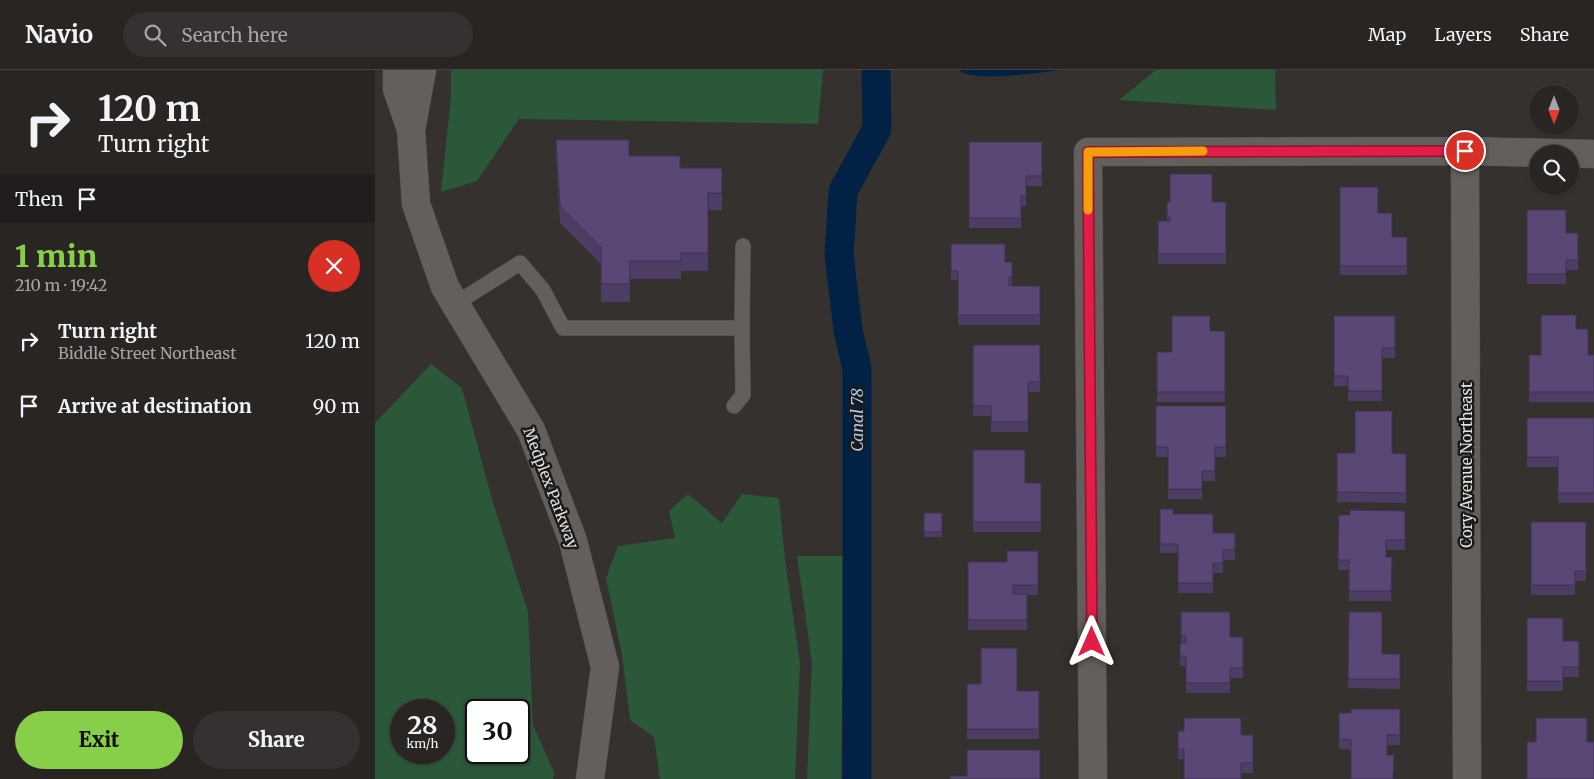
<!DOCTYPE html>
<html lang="en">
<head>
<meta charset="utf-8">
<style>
  body { margin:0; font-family:Merriweather,serif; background:#343130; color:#f1f3f6; height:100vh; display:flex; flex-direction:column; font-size:19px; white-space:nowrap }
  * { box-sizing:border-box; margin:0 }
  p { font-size:16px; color:#a5a5a6 }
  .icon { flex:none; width:28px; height:28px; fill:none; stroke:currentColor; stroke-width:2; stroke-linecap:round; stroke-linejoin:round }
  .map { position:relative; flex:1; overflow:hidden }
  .details { display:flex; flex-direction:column; background:#282523; width:375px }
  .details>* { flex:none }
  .hud { background:#282523; color:#f1f3f6; overflow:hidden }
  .needle { width:32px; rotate:180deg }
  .controls { position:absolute; left:1154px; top:15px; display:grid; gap:10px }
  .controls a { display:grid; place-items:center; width:50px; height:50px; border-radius:50%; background:#282523; box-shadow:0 1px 4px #0004,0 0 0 1px #444241; font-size:25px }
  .speed { position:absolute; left:15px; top:629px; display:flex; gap:10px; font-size:25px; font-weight:700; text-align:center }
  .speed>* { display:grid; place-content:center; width:65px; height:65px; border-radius:50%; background:#282523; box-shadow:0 1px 4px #0004,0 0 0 1px #444241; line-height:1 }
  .speed small { font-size:12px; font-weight:400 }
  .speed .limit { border:2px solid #111; border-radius:8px; background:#fff; color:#111 }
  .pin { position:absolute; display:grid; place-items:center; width:42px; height:42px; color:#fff; margin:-21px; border:2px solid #fff; border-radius:50%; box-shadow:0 1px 5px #0007 }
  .me { position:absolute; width:55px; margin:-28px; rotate:0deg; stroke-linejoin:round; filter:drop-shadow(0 0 4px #0008) }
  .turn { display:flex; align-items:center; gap:18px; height:105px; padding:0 15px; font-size:22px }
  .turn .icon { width:65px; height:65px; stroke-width:2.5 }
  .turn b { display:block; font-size:35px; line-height:42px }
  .then { display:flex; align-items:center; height:48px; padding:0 15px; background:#0003; gap:10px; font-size:19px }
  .round { display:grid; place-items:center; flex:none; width:52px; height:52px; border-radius:26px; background:#343130 }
  .overview { display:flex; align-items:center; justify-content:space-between; height:85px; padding:0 15px }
  h1 { font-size:30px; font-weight:800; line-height:38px; color:#88cf49 }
  .cta { display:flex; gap:10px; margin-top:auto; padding:10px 15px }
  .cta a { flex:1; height:58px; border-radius:30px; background:#88cf49; color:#111; font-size:20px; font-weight:800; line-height:58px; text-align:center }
  .cta a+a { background:#343130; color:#f1f3f6 }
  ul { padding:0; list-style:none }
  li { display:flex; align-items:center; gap:15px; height:65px; padding:0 15px }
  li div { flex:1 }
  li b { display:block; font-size:19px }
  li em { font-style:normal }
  header { display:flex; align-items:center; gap:30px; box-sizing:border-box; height:70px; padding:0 25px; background:#282523; border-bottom:1px solid #444241 }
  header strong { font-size:24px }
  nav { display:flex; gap:28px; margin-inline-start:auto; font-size:18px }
  .search { width:350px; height:45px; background:#343130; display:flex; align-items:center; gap:12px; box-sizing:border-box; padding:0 18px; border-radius:28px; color:#a5a5a6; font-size:19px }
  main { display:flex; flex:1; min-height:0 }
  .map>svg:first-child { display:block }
</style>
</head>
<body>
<header>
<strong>Navio</strong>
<div class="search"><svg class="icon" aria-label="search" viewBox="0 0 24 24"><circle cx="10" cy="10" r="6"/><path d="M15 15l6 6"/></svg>Search here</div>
<nav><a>Map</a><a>Layers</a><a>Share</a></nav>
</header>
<main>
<section class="details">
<div class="hud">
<div class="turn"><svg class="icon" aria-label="right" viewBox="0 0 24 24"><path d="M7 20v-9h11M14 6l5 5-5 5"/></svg><div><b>120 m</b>Turn right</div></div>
<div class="then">Then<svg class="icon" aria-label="arrive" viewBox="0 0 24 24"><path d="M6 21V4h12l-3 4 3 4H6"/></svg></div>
</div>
<div class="overview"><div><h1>1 min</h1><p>210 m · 19:42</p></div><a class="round" style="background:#d93025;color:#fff"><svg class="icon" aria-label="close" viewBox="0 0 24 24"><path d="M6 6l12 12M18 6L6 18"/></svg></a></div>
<ul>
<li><svg class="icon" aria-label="right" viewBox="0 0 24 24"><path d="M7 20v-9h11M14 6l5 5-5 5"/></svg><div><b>Turn right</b><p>Biddle Street Northeast</p></div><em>120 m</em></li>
<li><svg class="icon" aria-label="arrive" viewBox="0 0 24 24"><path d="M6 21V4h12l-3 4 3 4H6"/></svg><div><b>Arrive at destination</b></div><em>90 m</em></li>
</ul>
<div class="cta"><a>Exit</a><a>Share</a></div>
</section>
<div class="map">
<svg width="1219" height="709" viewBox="0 0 1219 709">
  <rect width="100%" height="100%" fill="#35312f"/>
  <path fill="#2a5838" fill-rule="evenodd" d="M76,0h372l-5,54 -299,-5 -42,62 -36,11 10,-96z
    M781,0h119l1,40 -157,-10z
    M56,294l31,24 29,108 37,116 5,113 21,47 -1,7h-178v-356zM26,640h43v42h-43zM101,640h43v42h-43z
    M313,424l34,29 20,-29 37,4 6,62 15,103 -5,116h-135l-6,-42 -24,-17 -8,-65 -16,-77 12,-32 57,-8 -6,-27z
    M422,486h47l-3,223h-34l5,-116z"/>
  <path fill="#012145" d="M584,0h104c-21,2 -90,13 -104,0z"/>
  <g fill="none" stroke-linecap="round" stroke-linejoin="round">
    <path stroke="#012145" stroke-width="29" d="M482,709v-410l-9,-39 -9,-75 4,-64 34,-62 -1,-59"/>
    <defs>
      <path id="service" d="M80,234l65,-41 23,27 20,38h179l1,-82
        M359,336l9,-11 -1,-67"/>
      <path id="minor" d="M22,0v19l13,37
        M47,0l-11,60 5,74 29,83 86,143 42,111 32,126 -15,112
        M1090,81l2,628
        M718,709l-5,-627 377,-1 129,3"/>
    </defs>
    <use href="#service" stroke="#504d4b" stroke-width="16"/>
    <use href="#minor" stroke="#504d4b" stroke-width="29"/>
    <use href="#service" stroke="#635f5c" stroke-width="15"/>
    <use href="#minor" stroke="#635f5c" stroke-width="28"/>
  </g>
  <path fill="#4d3d65" d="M181,70l124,28h42v42h-14v61h-27v8h-51v23h-29v-38l-41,-41 -4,-65z
    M594,72h73v44h-16v20h-5v22h-52z
    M965,117l38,26 14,24h15v38h-67z
    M792,132h59v62h-68v-43h9z
    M1152,140l39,23h12v37h-12v14h-39z
    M576,174l54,18h7v24h28v39h-82v-45h-7z
    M959,246h61v42h-13v43h-34v-15h-14z
    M1201,259l12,26h6v47h-65v-47h12z
    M835,261h15v71h-68v-50h15z
    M598,275h67v47h-12v40h-37v-16h-18z
    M781,336h70v51h-11v24h-13v18h-34v-42h-12z
    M1152,348h67v85h-36v-36h-31z
    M598,380l52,33h16v49h-68z
    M962,383l69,1v49l-69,-1z
    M785,439l13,5 40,19h22v27h-12v13h-10v20h-35v-40h-18z
    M1030,441v39h-19v7h6l-1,44h-42v-31h-11l1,-55h11z
    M549,443h18v24h-18z
    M1156,452h55v59h-11v14h-44z
    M663,481v44h-11v35h-59v-68h39z
    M806,542l49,25h13v41h-13v15h-44v-27h-6v-23h1z
    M974,542l33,42h18v35l-52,-1z
    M1152,548l36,23h16v36h-16v14h-36z
    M592,614h14l36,7h22v48h-72z
    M1025,639v36h-13v10l7,24 -43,-29 -12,-1v-36h12z
    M803,661l63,4 12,28v10h-12l-57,-14h-6z"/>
  <path fill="#5a4775" stroke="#3f3252" d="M181,70h73v16h51v12h42v25h-14v60h-27v8h-52l1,23h-29v-37l-41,-41z
    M594,72h73v34h-16v20h-5v22h-52z
    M795,104h42v28h14v52h-68v-33h12v-5h-3v-14h3z
    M965,117h38v26h14v24h15v29h-67z
    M1152,140h39v23h12v27h-12v14h-39z
    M576,174h54v18h7v15h-3v9h31v29h-82v-44h-7z
    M1166,245h35v14h12v26h6v37h-65v-37h12z
    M797,246h38v15h15v61h-68v-40h15z
    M959,246h61v32h-13v43h-34v-15h-14z
    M598,275h67v37h-12v40h-37v-16h-18z
    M781,336h70v41h-11v24h-13v18h-34v-42h-12z
    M980,341h37v42l14,1v39l-69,-1v-39h18z
    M1152,348h67v75h-36v-36h-31z
    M598,380h52v33h16v39h-68z
    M785,439h13v5h40v19h22v17h-12v13h-10v20h-35v-39h-18z
    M975,440l55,1v29h-19v17h6l-1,34h-42v-31h-11l1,-45h11z
    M549,443h18v19h-18z
    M1156,452h55v49h-11v14h-44z
    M632,481h31v34h-25v9h14v26h-59v-58h39z
    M806,542h49v25h13v31h-13v15h-44v-27h-6v-13h6v-7h-5z
    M974,542h33v42h18v25h-52z
    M1152,548h36v23h16v26h-16v14h-36z
    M606,578h36v43h22v38h-72v-45h14z
    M976,639h49v26h-13v20h7l-1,24h-42v-39l-12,-1v-26h12z
    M809,648h57v17h12v28h-12v16h-57v-30h-6v-18h6z
    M1161,648h51v24h7v37h-67v-37h9z
    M592,680h73v29h-90v-3h17z"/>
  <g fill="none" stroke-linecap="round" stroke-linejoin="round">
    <defs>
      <path id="route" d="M717,572l-4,-490 377,-1"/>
    </defs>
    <use href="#route" stroke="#92132f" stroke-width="12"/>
    <use href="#route" stroke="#e11d48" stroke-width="9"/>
    <path stroke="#f59e0b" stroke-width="9" d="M713,140v-58l115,-1"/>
  </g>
  <g text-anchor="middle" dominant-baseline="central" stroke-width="5" stroke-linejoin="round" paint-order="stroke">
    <g font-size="15" fill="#e4e2e0" stroke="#1b1a18">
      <text transform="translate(1091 395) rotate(-90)">Cory Avenue Northeast</text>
      <text transform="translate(176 418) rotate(69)">Medplex Parkway</text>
    </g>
    <g font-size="16" font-style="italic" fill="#acccf3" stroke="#1b1a18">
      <text transform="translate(482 350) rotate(-90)">Canal 78</text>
    </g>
  </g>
</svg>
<div class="controls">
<a><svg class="needle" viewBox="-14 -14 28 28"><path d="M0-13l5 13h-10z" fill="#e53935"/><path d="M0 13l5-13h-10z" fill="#a5a5a6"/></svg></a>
<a><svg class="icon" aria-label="search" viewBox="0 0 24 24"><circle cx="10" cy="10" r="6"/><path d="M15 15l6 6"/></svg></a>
</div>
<div class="speed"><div>28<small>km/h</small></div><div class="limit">30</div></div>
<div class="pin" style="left:1090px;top:81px;background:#d93025"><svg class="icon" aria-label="arrive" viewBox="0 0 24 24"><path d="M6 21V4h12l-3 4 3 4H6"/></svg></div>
<svg class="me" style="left:717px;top:572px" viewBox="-20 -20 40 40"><path d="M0-17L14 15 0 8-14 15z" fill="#e11d48" stroke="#fff" stroke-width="4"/></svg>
</div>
</main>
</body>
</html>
